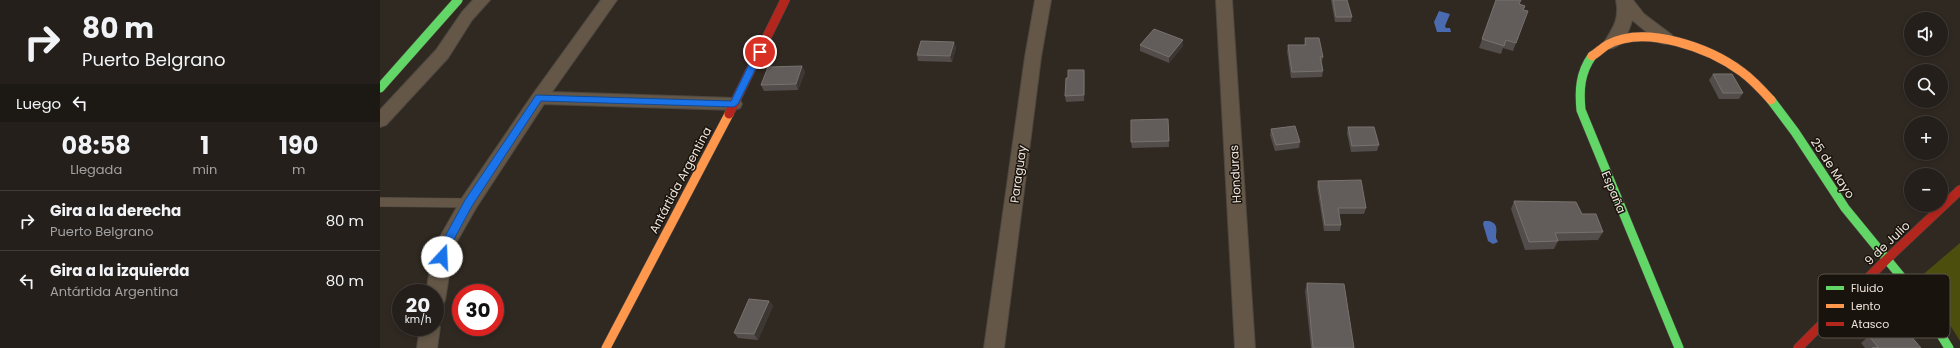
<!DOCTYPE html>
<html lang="es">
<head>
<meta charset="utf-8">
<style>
  body { margin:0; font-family:Poppins,sans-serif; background:#302c27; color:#f1f3f6; height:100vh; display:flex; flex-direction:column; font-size:15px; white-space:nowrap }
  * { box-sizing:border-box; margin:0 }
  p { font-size:13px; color:#a3a2a2 }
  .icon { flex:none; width:22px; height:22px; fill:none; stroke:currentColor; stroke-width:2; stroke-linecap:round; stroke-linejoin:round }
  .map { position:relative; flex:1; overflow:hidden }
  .panel { display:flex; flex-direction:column; background:#241f1a; width:380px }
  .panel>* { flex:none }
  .banner { background:#241f1a; color:#f1f3f6; overflow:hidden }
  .fabs { position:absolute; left:1524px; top:12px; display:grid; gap:8px }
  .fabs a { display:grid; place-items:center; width:44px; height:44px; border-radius:50%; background:#241f1a; box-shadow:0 2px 6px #0003,0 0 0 1px #413d39; font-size:20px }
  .speed { position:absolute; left:12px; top:284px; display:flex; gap:8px; font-size:20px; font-weight:700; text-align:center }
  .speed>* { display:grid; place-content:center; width:52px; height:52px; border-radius:50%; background:#241f1a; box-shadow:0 2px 6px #0003,0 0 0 1px #413d39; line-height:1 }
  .speed small { font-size:10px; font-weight:400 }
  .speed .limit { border:6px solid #d22; background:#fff; color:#111 }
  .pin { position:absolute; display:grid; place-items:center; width:34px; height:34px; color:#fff; margin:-17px; border:2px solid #fff; border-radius:50%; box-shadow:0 1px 4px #0007 }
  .me { position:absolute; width:44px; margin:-22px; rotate:20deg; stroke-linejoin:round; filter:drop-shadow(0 0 3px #0008) }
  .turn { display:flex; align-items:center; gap:14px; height:84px; padding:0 16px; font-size:18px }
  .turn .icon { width:52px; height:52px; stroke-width:2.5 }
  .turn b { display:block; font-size:28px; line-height:34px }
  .then { display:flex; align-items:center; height:38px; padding:0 16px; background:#0003; gap:8px; font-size:15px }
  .eta { display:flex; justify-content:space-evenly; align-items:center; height:68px; text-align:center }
  .eta b { font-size:24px; font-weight:700; line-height:28px }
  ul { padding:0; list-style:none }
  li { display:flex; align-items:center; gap:12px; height:60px; padding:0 16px; border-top:1px solid #413d39 }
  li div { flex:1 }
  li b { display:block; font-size:15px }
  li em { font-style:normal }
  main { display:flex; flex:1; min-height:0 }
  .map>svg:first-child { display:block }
</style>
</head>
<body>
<main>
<section class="panel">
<div class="banner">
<div class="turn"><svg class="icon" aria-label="right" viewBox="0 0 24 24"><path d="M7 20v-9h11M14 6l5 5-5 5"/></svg><div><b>80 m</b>Puerto Belgrano</div></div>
<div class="then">Luego<svg class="icon" aria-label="left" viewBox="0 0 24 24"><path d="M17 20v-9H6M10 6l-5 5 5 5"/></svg></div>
</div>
<div class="eta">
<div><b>08:58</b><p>Llegada</p></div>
<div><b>1</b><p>min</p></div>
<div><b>190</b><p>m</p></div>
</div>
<ul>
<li><svg class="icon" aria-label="right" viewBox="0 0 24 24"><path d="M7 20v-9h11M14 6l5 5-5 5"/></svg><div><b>Gira a la derecha</b><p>Puerto Belgrano</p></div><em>80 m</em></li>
<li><svg class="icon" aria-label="left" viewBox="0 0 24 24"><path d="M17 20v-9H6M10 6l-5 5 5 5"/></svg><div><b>Gira a la izquierda</b><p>Antártida Argentina</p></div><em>80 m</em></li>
</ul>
</section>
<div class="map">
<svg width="1580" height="348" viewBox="0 0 1580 348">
  <rect width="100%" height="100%" fill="#302922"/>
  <path fill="#4c4e0d" d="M1580,243v98l-40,-64z"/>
  <path fill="#4a6baf" d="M1059,11l11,3 -5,12 1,2h4l1,4h-14l-3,-10z
    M1104,221h5c10,3 7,9 7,17l2,4 -5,2 -5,-3 -5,-17z"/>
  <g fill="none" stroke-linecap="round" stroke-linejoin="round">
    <defs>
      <path id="lane" d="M0,202l89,1"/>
      <path id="street" d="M93,0h17l-18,20 -24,38 -62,67 -6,2v-17l56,-60 26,-38z
        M221,0h16l-65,92 182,6 6,2 2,4 -2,4 -6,2 -190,-6 -68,104 -20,35 -4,14 -7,43 -3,6 -7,3v-16h-9l6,-36 5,-15 25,-44 71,-104z
        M655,0h16l-10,57 -37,291h-20l41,-291z
        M836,0h16l23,348h-20z
        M1236,0h17l11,14 28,21 2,4 -2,4 -6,1 -6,-1 -28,-23c-3,13 -12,32 -27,28l-2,-4c10,-16 17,-25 13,-44z
        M55,320l5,7 -3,21h-20l3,-21h15z"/>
      <path id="fast" d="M1212,56c-12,17 -13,34 -11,54l98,238
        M0,88l78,-88
        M1391,100l24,32 50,76 72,88 32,52"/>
      <path id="slow" d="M1212,56c5,-3 10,-8 15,-11 38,-21 103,3 135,27 11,8 20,18 29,28
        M226,348l123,-234"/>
      <path id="jam" d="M349,114l56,-114
        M1418,348l89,-89 73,-69"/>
    </defs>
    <use href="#lane" stroke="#4d4740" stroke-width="10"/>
    <use href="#street" stroke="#4d4740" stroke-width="2"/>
    <use href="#fast" stroke="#4d4740" stroke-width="10"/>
    <use href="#slow" stroke="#4d4740" stroke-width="10"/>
    <use href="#jam" stroke="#4d4740" stroke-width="10"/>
    <use href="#lane" stroke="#645747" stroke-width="9"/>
    <use href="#street" fill="#645747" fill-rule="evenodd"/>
    <use href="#fast" stroke="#63d668" stroke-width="9"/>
    <use href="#slow" stroke="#ff974d" stroke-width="9"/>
    <use href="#jam" stroke="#b3261e" stroke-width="9"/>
  </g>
  <path fill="#524c4b" d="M951,0h16l5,17 -1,5h-16z
    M1116,0l23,4 4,6 -7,33 -3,8 -10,-3 -2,6 -22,-6z
    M925,38l18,19 -1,5 1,9 -1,6 -31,1 -4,-27 1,-6h16z
    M574,42l2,6 -4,14 -34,-1 -1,-6z
    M760,45l43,1 -14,17 -29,-12z
    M422,66l3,6 -7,18 -34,1 -3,-6z
    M704,70l1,6 -1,25 -18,1 -1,-6 3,-18z
    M1333,74l30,19 -4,6h-20l-10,-19z
    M788,119l1,28 -37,1 -1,-6z
    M968,127l31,18 -2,6 -26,1 -4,-19z
    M891,129l29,13 -1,6 -24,3 -5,-16z
    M938,181l48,27 -2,6h-25l2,11 -1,6h-16l-7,-44z
    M1134,201l68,13 21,18 -5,8 -40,1 -4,8 -29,1 -14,-41z
    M927,283l47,65h-43l-6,-57z
    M389,301l4,5 -15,34 -20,-2 -4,-5z
    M1489,336l52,12h-56l-4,-5z"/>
  <path fill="#3d3734" d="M803,40v6l-14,17v-6z
    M574,42l2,6 -4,14 -2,-6z
    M422,66l3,6 -7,18 -2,-6z
    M704,70l1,6 -1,25z
    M389,301l4,5 -15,34 -4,-6z"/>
  <path fill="#625d5a" stroke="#78726e" d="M953,0h14l5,17h-16z
    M1116,0h25l-2,4 6,2 -2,4 5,1 -12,32 -10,-3 -2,6 -22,-7z
    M774,29l29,11 -14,17 -29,-12z
    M925,38h14l4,19h-3l3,14 -31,1 -4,-27h18z
    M541,41l33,1 -4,14 -33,-1z
    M422,66l-6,18 -35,1 7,-18z
    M688,70h16v25l-19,1 1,-18h2z
    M1333,74h19l11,19h-20z
    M788,119l1,22 -38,1v-22z
    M915,126l5,16 -24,3 -5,-16z
    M968,127h26l5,18 -27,1z
    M981,180l5,28h-28l3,17h-16l-7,-44z
    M1134,201l62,1 6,12h14l7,18 -48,1 3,8 -29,1z
    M927,283l37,1 10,64h-41z
    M369,299l20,2 -15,33 -20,-1z
    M1525,329l16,19h-49l6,-1 -9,-11z"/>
  <path fill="#1a73e8" stroke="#114b97" d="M380,49l4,3 -26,52 -4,3 -193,-6 -69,105 -20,37 -6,16h-7l-1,-2 4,-15 23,-42 71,-105 195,6 24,-49z"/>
  <g text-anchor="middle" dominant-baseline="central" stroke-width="3" stroke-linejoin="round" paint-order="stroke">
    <g font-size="12" fill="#ede4db" stroke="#19130d">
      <text transform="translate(1453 168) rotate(57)">25 de Mayo</text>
      <text transform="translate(638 174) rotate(-82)">Paraguay</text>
      <text transform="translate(855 174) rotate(-93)">Honduras</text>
      <text transform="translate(300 180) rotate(-62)">Antártida Argentina</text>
      <text transform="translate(1234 192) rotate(67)">España</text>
      <text transform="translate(1507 243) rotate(-44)">9 de Julio</text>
    </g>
  </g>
  <rect x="1438" y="274" width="132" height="64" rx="6" fill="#19130d" stroke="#59524b" stroke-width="1"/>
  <rect x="1446" y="286" width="18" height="4" fill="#63d668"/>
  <rect x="1446" y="304" width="18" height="4" fill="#ff974d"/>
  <rect x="1446" y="322" width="18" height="4" fill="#b3261e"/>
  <g font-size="11" fill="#ede4db">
    <text x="1471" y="292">Fluido</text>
    <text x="1471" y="310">Lento</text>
    <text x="1471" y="328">Atasco</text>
  </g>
</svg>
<div class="fabs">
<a><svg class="icon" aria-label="sound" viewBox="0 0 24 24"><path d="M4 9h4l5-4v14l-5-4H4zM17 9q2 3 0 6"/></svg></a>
<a><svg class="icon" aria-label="search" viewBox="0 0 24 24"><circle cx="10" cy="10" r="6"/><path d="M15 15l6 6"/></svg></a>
<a>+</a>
<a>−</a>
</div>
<div class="speed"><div>20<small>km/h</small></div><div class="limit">30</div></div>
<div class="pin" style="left:380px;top:52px;background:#d93025"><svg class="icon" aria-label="arrive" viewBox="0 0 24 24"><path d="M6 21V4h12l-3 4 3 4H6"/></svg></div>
<svg class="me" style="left:62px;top:257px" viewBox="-20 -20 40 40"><circle r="19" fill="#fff"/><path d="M0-13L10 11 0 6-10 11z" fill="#1a73e8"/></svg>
</div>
</main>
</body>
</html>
